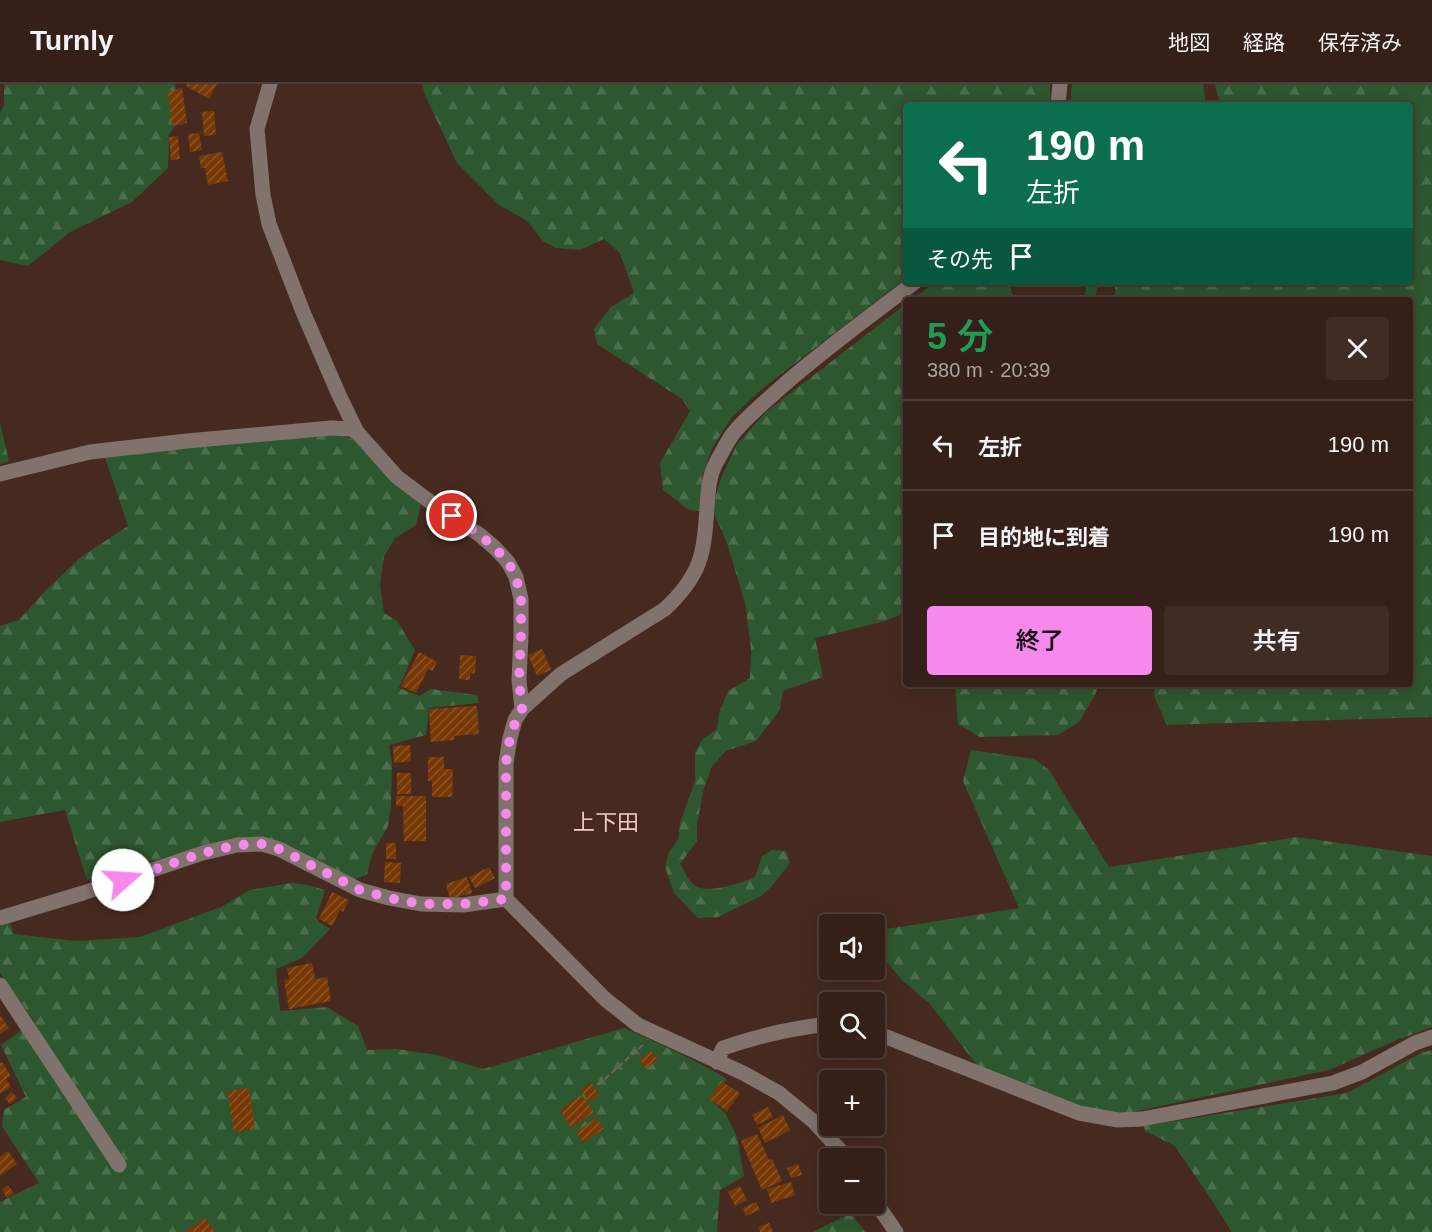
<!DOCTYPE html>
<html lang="ja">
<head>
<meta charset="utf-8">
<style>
  body { margin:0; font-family:Arial,"Noto Sans JP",sans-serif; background:#3f2d25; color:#f1f3f6; height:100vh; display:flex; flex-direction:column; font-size:22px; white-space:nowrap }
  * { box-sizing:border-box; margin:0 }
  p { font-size:20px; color:#a9a3a2 }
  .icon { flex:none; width:33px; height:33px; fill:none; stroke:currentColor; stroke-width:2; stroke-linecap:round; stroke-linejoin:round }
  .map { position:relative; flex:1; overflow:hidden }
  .drawer { position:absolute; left:903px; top:213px; width:510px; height:390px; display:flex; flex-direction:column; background:#342018; border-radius:6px; box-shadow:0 3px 15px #0003,0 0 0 2px #4e3e37 }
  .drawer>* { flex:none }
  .hud { position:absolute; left:903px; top:18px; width:510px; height:183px; border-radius:6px; box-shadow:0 3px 15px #0003,0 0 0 2px #4e3e37; background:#0b6e4f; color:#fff; overflow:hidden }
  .controls { position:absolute; left:819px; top:830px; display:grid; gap:12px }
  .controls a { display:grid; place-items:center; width:66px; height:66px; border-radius:6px; background:#342018; box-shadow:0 3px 15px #0003,0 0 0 2px #4e3e37; font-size:30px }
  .pin { position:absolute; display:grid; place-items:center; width:51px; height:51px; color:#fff; margin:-26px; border:3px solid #fff; border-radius:50%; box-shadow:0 2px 6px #0007 }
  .me { position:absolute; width:66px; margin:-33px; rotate:71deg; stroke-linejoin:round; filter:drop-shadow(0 0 4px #0008) }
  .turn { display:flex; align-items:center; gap:21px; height:126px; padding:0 24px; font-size:27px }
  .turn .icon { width:78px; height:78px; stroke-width:2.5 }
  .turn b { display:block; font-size:42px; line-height:51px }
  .then { display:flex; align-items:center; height:57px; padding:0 24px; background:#0003; gap:12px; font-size:22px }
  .round { display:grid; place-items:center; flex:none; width:63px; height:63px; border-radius:6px; background:#3f2d25 }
  .head { display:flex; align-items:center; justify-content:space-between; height:102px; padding:0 24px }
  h1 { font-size:36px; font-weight:600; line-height:45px; color:#1e9e55 }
  .action { display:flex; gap:12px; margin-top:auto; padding:12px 24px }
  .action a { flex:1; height:69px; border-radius:6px; background:#f788ec; color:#111; font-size:24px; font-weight:600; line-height:69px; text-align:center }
  .action a+a { background:#3f2d25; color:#f1f3f6 }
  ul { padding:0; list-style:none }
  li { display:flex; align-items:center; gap:18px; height:90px; padding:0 24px; border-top:2px solid #4e3e37 }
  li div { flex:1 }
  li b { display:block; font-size:22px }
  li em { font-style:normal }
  header { display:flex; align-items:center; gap:36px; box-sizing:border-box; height:84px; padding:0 30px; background:#342018; border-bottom:2px solid #4e3e37 }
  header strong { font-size:28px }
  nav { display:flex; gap:33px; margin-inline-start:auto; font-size:21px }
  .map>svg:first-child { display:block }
</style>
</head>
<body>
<header>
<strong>Turnly</strong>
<nav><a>地図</a><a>経路</a><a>保存済み</a></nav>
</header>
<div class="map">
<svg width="1432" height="1148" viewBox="0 0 1432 1148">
  <defs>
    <pattern id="forest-firs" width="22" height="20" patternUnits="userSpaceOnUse" patternTransform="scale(1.5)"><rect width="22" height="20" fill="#2d572f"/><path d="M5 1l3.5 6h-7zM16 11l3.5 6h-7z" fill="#4b6e4c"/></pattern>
    <pattern id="building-hatch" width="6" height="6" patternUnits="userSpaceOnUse" patternTransform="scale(1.5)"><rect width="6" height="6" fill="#783804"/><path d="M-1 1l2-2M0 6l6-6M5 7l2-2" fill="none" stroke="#8b5427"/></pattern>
  </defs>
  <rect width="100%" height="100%" fill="#462a20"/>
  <path fill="#2d572f" d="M1072,0h131l3,21h-136z
    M1087,198h11l-3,18h-8l-2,-6z"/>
  <path fill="url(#forest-firs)" d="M4,0h171l6,32 -12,19 -1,33 -36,34 -62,30 -42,34 -28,-6v-147l4,-8z
    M422,0h628v21h-144v173l-143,110 -31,29 -20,31 -9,27 -4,36 -10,-1 -26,-20 -3,-27 30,-52 -8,-12 -85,-55 -3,-15 17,-22 23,-14 -14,-40 -16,-14 -24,11 -24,-2 -13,-7 -16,-20 -29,-17 -41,-41 -32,-68z
    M1215,0h217v633l-265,8 -13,-29 1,-12h255v-384h-295v-18h295v-177h-190z
    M935,198h69l6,6 5,12h-103z
    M906,220v309l-24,9 -67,16 8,39 -40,14 -4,20 -23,30 -30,10 -14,15 -9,26 -6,32v17l-17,23c4,6 8,16 14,21 13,10 47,-2 61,-8l7,-21 10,-6 14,1 4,12 -19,24 -10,9 -43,21 -20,1 -24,-25 -9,-26 4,-15 9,-12 2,-17 15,-42v-29l7,-12 15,-11 2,-16 9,-22 22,-13 1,-30 -6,-45 -18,-60 -15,-34 9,-31 16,-34 29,-32z
    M0,339l9,38 -9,3z
    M335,350l23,6 44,47 19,18 -5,20 -21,13 -11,18 -4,29 4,28 13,8 18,29 -16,38 20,8 12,-7 46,6 2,8 -50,5 -3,27 -37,10 3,19 -1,42 -3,20 -16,28 -5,20 -15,7 -87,-42 -33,-1 -145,42 -22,-70 -65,12v-196l19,-6 27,-30 35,-33 47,-31 -23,-68 127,-19z
    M955,600h143l-2,9 -17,29 -21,13 -78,2 -22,-13z
    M971,666l63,9 15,11 60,97 188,-30 135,19v171l-35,13 -68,30 -211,45 -43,-10 -96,-37 -49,-64 -28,-24 -27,-32 -1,-17 145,-23 -56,-127z
    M292,799l16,2 17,5 -9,28 3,4 11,7 -28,29 -26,11 4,42 47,-4 31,19 9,24 30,-1 40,6 46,14 141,-41 55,25 33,17 15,9 -15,22 14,13 11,23 7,39 -24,14 -3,40 1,2h-718v-30l39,-19 -37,-57 2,-16 22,-13 -25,-52 33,-24 -34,-48v-47l10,-3 4,11 61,7 65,-4 81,-30 29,-17z
    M1432,966v182h-200l-19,-30 -38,-56 -30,-15 -1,-5 203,-33 74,-40z
    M851,1129l14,19h-52z"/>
  <path fill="url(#building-hatch)" d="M187,0h30l-8,15 -23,-13z
    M182,4l5,35 -15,3 -4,-35z
    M214,27l2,24 -12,1 -2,-24z
    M199,49l3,17 -12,2 -2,-18z
    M178,52l2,23 -9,1 -2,-23z
    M222,68l6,29 -20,4 -3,-17h-4l-2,-12z
    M542,565l9,21 -14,6 -9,-21z
    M419,568l18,10 -4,9 -5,-2 -12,24 -15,-7z
    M460,571l16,1 -1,18 -5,-1v7l-11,-1z
    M1341,600h15l-11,6z
    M477,622l2,28 -25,2v4l-23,2 -2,-33z
    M410,661l1,16 -17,2 -1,-17z
    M428,673h16v12h9l-1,28h-20v-16h-4z
    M397,689h14v21h-14z
    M396,712h30v45h-22l-1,-35h-7z
    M386,759h10v16h-10z
    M385,778l16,1 -1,20 -16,-1z
    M489,783l6,11 -20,10 -6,-11z
    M467,793l5,16 -22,6 -4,-15z
    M332,808l17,8 -6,12 -3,-2 -8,16 -13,-7z
    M312,879l3,16 12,-2 4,24 -42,8 -5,-29 5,-1 -2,-11z
    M0,931l9,13 -9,6z
    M651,967l7,8 -12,10 -7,-9z
    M2,978l9,14 -5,3 5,8 -11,7v-31z
    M721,997l19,12 -13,18 -18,-12z
    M591,999l9,12 -11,7 -8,-12z
    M249,1004l6,41 -21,3 -7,-41z
    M12,1008l5,6 -7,6 -5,-6z
    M582,1011l12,17 -23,16 -11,-18z
    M768,1023l5,10 -16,8 -5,-10z
    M783,1031l7,15 -25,13 -7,-15z
    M596,1034l8,11 -21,14 -7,-11z
    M757,1050l12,26 3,-1 10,22 -20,9 -21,-49z
    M8,1067l9,13 -17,12v-19z
    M798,1080l4,11 -11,3 -4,-10z
    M791,1098l4,13 -24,8 -4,-14z
    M8,1101l6,8 -7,5 -5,-8z
    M740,1102l7,14 -12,6 -7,-14z
    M756,1118l4,8 -14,6 -3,-8z
    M205,1134l10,14h-30z
    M769,1139l4,9h-13l-2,-5z"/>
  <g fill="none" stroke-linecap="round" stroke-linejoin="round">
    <path stroke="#796057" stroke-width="2" stroke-dasharray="6 3" stroke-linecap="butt" d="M598,1001l47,-42"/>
    <path stroke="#81726d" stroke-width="15" d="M270,0l-13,45 6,66 6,29 34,88 36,83 18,37 40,45 40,30 43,28 15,13 13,14 8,15 5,22v37l-2,44 3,29
      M1058,21l2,-21
      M0,390l90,-22 97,-11 144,-13 20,1 6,3
      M0,834l83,-25 120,-40 34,-8 25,-1 17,5 81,41 29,8 32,6 42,1 43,-6
      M0,901l119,180
      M874,948l205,81 39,7 24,-1 191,-36 29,-11 53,-29 17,-6
      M717,978l6,-14c34,-12 70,-20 107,-24
      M846,1074l-6,-8 -27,-29 -34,-28 -36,-20 -105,-48 -33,-26 -99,-100v-136l4,-25 5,-18 7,-11 39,-35 104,-65c36,-34 39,-54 42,-102 1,-15 2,-31 9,-44 5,-9 10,-19 16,-28 11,-15 32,-32 46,-45 44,-39 91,-73 137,-108
      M874,1116l22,32"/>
  </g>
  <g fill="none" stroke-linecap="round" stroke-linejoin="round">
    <path stroke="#f788ec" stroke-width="10" stroke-dasharray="0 18" d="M123,796l80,-27 34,-8 25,-1 17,5 81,41 29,8 32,6h42l43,-5v-136l4,-25 6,-18 6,-11 -3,-29 2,-44v-37l-5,-22 -8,-15 -13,-14 -15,-13 -28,-19"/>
  </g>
  <g text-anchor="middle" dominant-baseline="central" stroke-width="4.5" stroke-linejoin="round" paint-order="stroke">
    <g font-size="22" fill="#f2cdbf" stroke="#462a20">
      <text x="606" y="738">上下田</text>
    </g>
  </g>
</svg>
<div class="controls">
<a><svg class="icon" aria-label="sound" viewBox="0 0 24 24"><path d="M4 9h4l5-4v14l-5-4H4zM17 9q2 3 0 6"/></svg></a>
<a><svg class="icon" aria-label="search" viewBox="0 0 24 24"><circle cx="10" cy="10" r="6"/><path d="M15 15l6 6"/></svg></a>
<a>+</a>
<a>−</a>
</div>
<div class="pin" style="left:452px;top:432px;background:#d93025"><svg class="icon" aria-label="arrive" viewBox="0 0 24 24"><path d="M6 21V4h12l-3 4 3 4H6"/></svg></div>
<svg class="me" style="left:123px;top:796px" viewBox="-20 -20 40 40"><circle r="19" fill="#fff"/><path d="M0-13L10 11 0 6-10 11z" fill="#f788ec"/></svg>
<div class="hud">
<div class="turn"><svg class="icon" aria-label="left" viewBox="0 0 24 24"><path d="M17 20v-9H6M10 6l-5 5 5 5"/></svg><div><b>190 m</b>左折</div></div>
<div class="then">その先<svg class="icon" aria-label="arrive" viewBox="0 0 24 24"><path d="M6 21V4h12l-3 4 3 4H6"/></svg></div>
</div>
<section class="drawer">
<div class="head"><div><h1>5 分</h1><p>380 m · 20:39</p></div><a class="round"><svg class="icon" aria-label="close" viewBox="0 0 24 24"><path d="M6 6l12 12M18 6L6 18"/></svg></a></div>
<ul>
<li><svg class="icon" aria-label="left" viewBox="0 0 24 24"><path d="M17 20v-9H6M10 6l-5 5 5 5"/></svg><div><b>左折</b></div><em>190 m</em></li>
<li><svg class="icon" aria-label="arrive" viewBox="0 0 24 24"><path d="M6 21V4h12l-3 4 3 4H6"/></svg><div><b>目的地に到着</b></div><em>190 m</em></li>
</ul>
<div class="action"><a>終了</a><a>共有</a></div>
</section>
</div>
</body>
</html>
